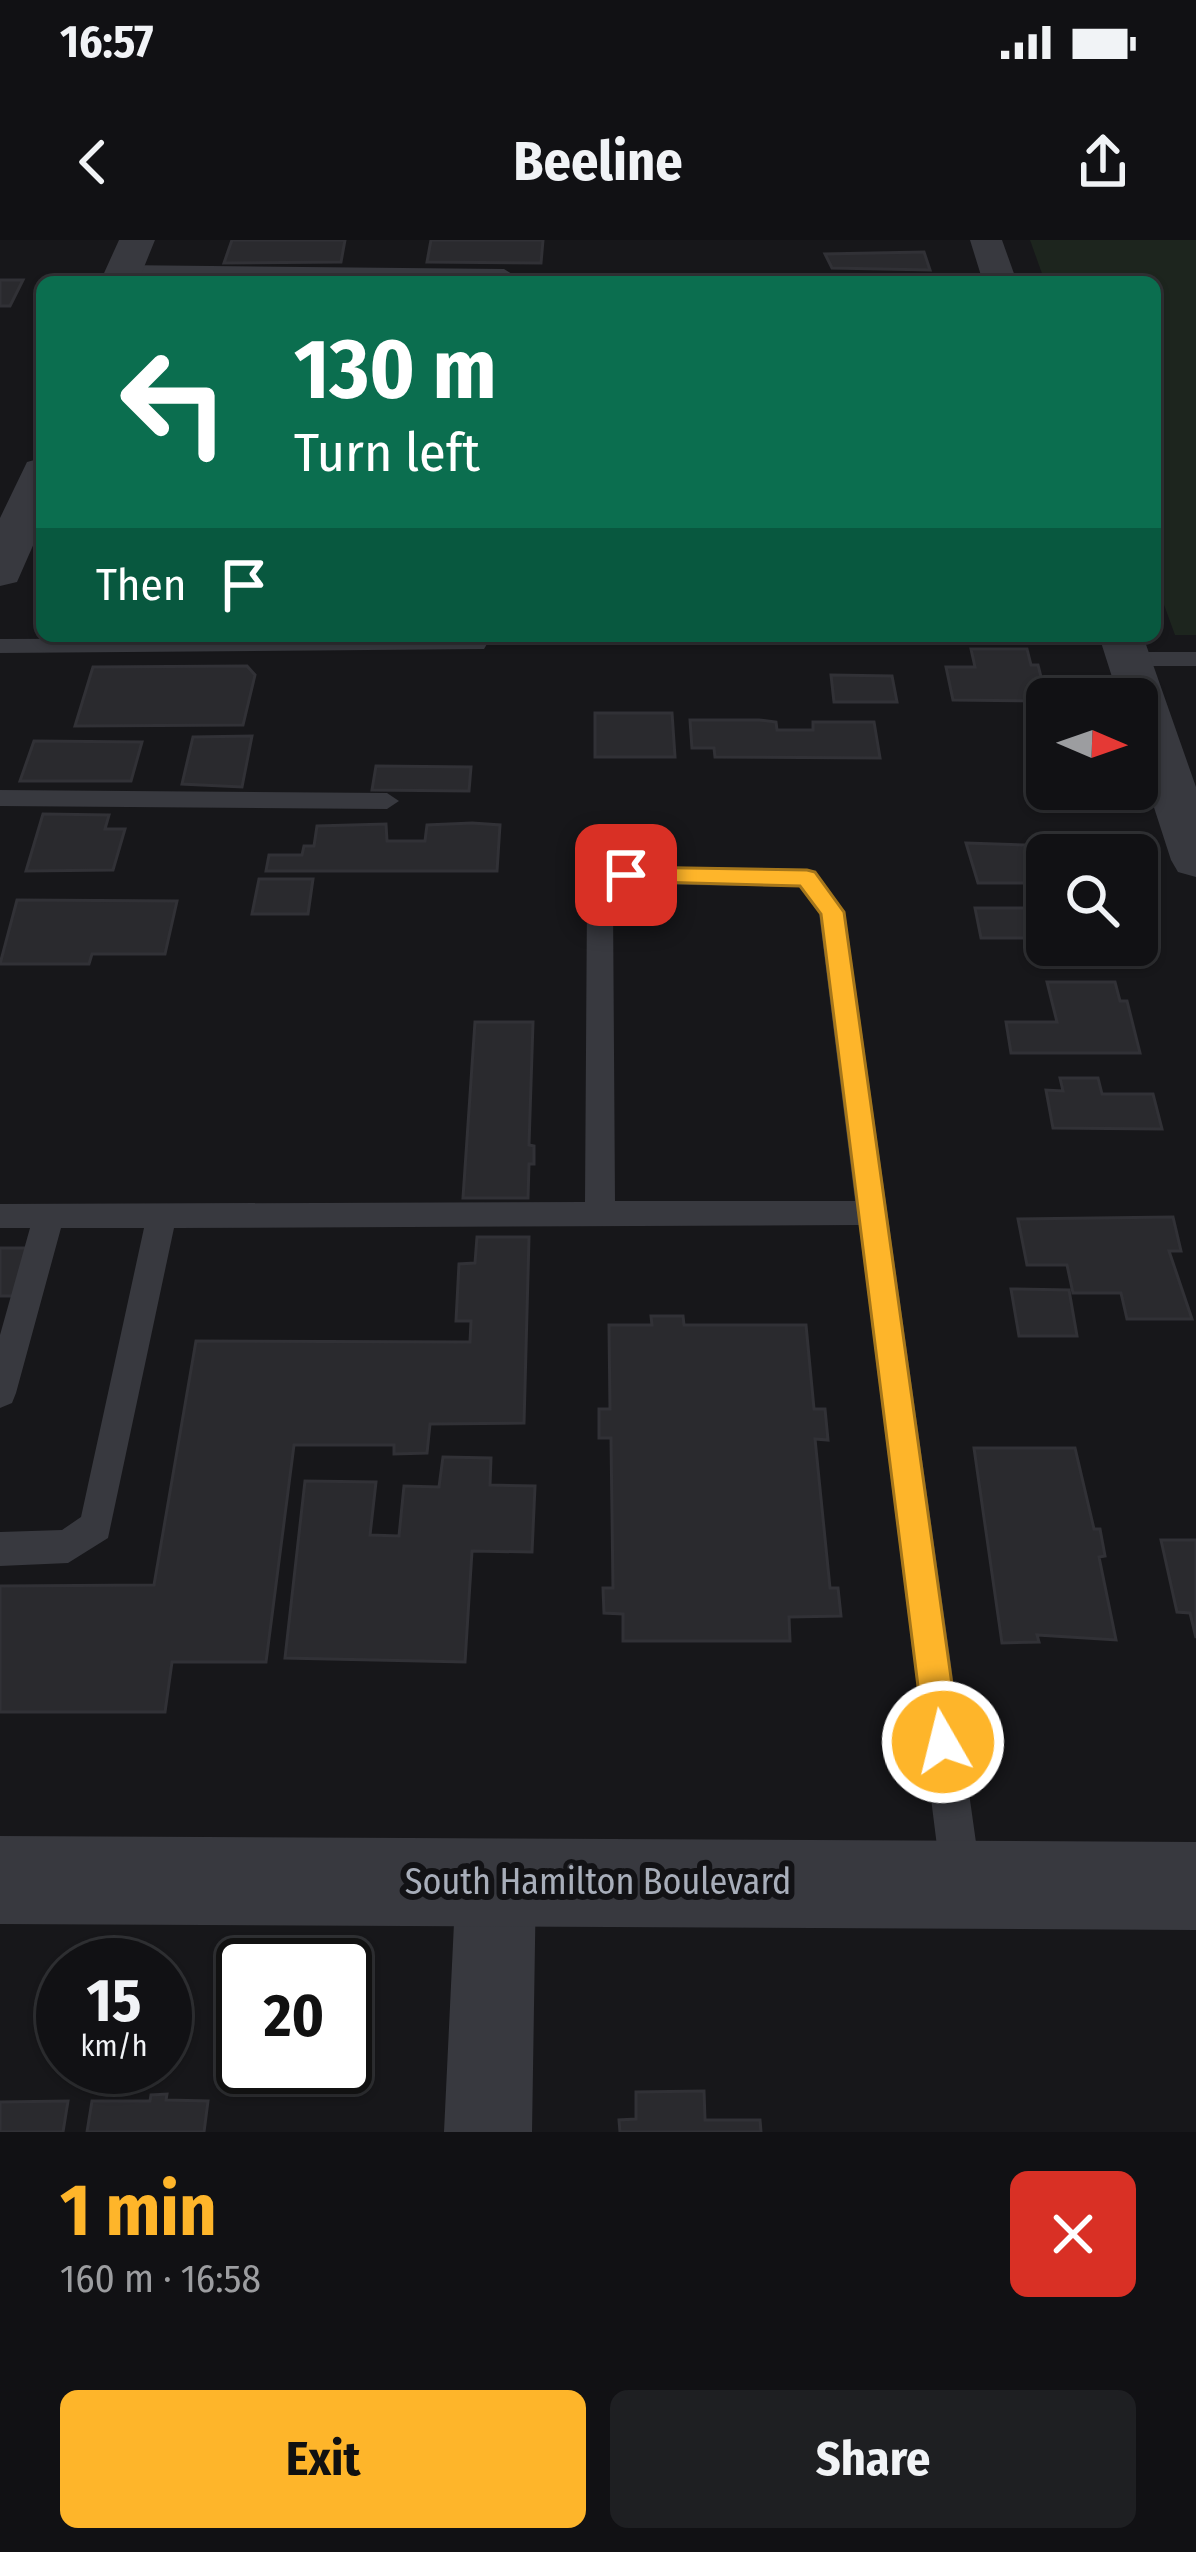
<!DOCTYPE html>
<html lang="en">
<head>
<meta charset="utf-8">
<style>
  body { margin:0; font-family:"Fira Sans Condensed",sans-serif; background:#1e1f22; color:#f1f3f6; height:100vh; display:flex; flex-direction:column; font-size:45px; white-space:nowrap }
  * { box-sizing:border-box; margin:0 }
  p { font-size:39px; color:#9c9da0 }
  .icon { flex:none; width:66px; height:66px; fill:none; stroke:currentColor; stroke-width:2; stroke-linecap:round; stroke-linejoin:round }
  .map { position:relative; height:1892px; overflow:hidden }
  .sheet { display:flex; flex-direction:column; background:#111114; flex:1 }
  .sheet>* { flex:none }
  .top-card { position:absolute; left:36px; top:36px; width:1125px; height:366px; border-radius:18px; box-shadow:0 3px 9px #0004,0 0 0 3px #303134; background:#0b6e4f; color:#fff; overflow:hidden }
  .needle { width:78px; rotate:92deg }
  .fabs { position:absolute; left:1026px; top:438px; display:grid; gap:24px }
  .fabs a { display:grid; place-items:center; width:132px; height:132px; border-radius:18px; background:#111114; box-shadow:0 3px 9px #0004,0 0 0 3px #303134; font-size:60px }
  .speed { position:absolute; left:36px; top:1698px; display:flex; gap:24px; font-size:60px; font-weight:700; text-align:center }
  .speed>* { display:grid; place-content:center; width:156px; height:156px; border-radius:50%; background:#111114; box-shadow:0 3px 9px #0004,0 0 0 3px #303134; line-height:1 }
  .speed small { font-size:30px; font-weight:400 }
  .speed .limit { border:6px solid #111; border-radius:18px; background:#fff; color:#111 }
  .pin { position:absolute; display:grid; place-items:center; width:102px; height:102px; color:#fff; margin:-51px; border-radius:24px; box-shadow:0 6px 18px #0006 }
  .me { position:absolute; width:132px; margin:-66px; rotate:352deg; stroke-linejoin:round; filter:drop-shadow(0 0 9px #0008) }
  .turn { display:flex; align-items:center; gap:42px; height:252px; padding:0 60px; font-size:54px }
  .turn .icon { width:156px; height:156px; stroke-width:2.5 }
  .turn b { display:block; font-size:84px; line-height:102px }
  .then { display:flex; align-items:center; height:114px; padding:0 60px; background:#0003; gap:24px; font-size:45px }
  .round { display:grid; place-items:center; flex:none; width:126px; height:126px; border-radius:18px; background:#1e1f22 }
  .headline { display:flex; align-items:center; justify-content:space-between; height:204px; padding:0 60px }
  h1 { font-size:72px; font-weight:700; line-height:90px; color:#feb52a }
  .button { display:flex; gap:24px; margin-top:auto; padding:24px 60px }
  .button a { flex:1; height:138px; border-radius:18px; background:#feb52a; color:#111; font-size:48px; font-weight:700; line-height:138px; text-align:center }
  .button a+a { background:#1e1f22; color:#f1f3f6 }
  .status { display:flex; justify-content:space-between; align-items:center; height:84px; padding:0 60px; background:#111114; direction:ltr }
  .status svg { height:33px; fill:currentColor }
  header { display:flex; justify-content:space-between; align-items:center; height:156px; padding:0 60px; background:#111114; font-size:54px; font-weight:700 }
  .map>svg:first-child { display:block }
</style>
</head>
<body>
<div class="status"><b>16:57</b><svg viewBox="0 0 49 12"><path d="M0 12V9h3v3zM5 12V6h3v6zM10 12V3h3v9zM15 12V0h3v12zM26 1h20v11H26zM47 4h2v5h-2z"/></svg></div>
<header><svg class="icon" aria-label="back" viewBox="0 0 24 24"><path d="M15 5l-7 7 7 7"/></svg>Beeline<svg class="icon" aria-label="share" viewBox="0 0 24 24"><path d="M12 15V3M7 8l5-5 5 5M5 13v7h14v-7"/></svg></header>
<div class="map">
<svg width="1196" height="1892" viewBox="0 0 1196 1892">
  <rect width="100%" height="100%" fill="#17171a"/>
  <path fill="#1d251e" d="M1030,0h166v395h-21l-20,-55v-298h-110z"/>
  <path fill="#2a2a2e" stroke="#313136" stroke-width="3" d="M232,0h113l-4,22 -117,1z
    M431,0h112l-2,23 -114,-1z
    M924,12l6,18 -98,-2 -7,-14z
    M0,40h23l-13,26h-10z
    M971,409h56l4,16h7l9,36 -94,-1 -7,-33h29z
    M247,426l8,9 -12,50 -168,1 18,-59z
    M831,435l61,1 5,26h-63z
    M595,473h77l3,44h-80z
    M690,480h69l17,2 1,8h36v-8h61l6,36 -165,-1 -1,-9h-22z
    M252,496l-10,51 -60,-3 11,-47z
    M34,501l108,1 -11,39h-111z
    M376,526l95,1 -2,24 -97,-1z
    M43,574l66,1 -4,14h20l-12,41 -87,1z
    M472,583l28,2 -3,46h-231l3,-16h33l2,-9h10l3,-20 69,-2 1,17h38l2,-16z
    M966,603l121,4 2,8h-42v28h-69z
    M259,639h54l-5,35h-56z
    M17,660l160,1 -12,53h-73l-3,10h-89z
    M975,668h72v37l71,2h-89l-3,-9h-45z
    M1047,742h68l5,19h7l13,52h-129l-5,-31h51z
    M475,782h58l-4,123 5,1v18h-5l-1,34h-65z
    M1060,838h38l4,16h51l9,35 -109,-1 -7,-38 17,1z
    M1173,977l8,34h-12l23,68h-65l-6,-26h-48l-6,-28h-40l-9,-46z
    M477,997h52l-5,186 -94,1 -3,29 -33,1v-9h-100l-28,217h-94l-7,50h-165v-126l154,-1 42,-244 274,1 1,-21h-15l3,-57 16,-1z
    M0,1008h31l-13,48h-18z
    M1011,1049l58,1 8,46h-58z
    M651,1076h32l1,9h122l8,84h11l3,31 -13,-1 15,149h8l3,28 -52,1 1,24h-167v-27l-19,-1 -1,-25h10l-2,-150h-12v-29h11l-1,-84h43z
    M974,1208h101l19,81h6l5,27 -6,1 17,83 -79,-5 2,7 -37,1z
    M443,1217l48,1 -1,27 45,1 -3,66 -60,-1 -7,111 -180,-4 20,-177 71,1 -6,53 29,1 5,-50 35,1z
    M1161,1300h35v98l-6,-25 -13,-1z
    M704,1851l1,29h55l1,12h-141l-1,-12 17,-1v-27z
    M167,1854l-1,6 42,1 -4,31h-117l5,-31h58l1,-6z
    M68,1861l-5,31h-63v-30z"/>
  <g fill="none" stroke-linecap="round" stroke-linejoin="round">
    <path fill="#38393f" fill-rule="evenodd" d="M119,25l385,4 8,5 -8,5 -379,-5 -8,-5z
      M476,397l11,7 -3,5 -484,4v-14z
      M1196,412v14h-67l-11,-7 11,-7z
      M0,550l387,3 12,8 -12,8 -387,-3z
      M626,626l181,3 9,3 29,40 136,966 -6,14 -14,6 -14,-6 -6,-14 -82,-653 -685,3 -66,310 -40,25 -68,3v-34l62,-2 19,-13 63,-289h-83l-45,165 -4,10 -12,5v-73l30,-107h-30v-24l585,-2 2,-302 30,-31zM632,644l168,3 19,26 36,288h-240l-2,-298z"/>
    <path fill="#38393f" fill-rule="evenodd" d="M970,0h32l15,42h-34z
      M1099,396h44l53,151v90l-18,-5 -7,-12 -34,-105v-56h-18z
      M496,1601l28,12 12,28 -4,251h-88l12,-251 12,-28z"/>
    <path fill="#38393f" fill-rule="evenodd" d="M119,0h36l-17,42h-38z
      M42,218v67l-25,57 -17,4v-68l27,-56z
      M0,1596l1196,6v88l-1196,-6z"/>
  </g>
  <path fill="#feb52a" stroke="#a5761b" stroke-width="3" d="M626,627l181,3 8,2 29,40 116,830 -5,12 -12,5 -13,-5 -5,-12 -104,-828 -21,-28 -182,-5 -4,-6z"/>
  <g text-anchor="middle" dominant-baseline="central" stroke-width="12" stroke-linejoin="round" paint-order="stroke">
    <g font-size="36" fill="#a8aeba" stroke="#121215">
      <text x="598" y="1642">South Hamilton Boulevard</text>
    </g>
  </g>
</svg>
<div class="fabs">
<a><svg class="needle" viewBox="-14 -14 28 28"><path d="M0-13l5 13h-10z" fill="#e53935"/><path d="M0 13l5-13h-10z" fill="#9c9da0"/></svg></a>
<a><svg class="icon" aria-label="search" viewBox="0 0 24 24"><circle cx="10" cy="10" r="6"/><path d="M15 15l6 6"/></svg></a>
</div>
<div class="speed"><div>15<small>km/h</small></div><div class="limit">20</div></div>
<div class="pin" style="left:626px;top:635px;background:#d93025"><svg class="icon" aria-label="arrive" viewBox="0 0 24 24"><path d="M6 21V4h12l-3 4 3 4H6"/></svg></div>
<svg class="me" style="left:943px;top:1502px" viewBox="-20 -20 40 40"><circle r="17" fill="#feb52a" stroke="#fff" stroke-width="3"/><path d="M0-11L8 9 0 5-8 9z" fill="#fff"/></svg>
<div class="top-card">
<div class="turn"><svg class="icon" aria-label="left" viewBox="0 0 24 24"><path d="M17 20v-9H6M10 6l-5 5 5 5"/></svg><div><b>130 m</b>Turn left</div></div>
<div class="then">Then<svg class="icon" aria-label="arrive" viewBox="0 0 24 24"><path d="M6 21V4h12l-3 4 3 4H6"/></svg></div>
</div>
</div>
<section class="sheet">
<div class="headline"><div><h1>1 min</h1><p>160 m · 16:58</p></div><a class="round" style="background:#d93025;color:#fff"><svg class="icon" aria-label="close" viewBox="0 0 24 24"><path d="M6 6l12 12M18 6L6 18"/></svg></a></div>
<div class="button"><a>Exit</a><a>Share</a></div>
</section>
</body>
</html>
